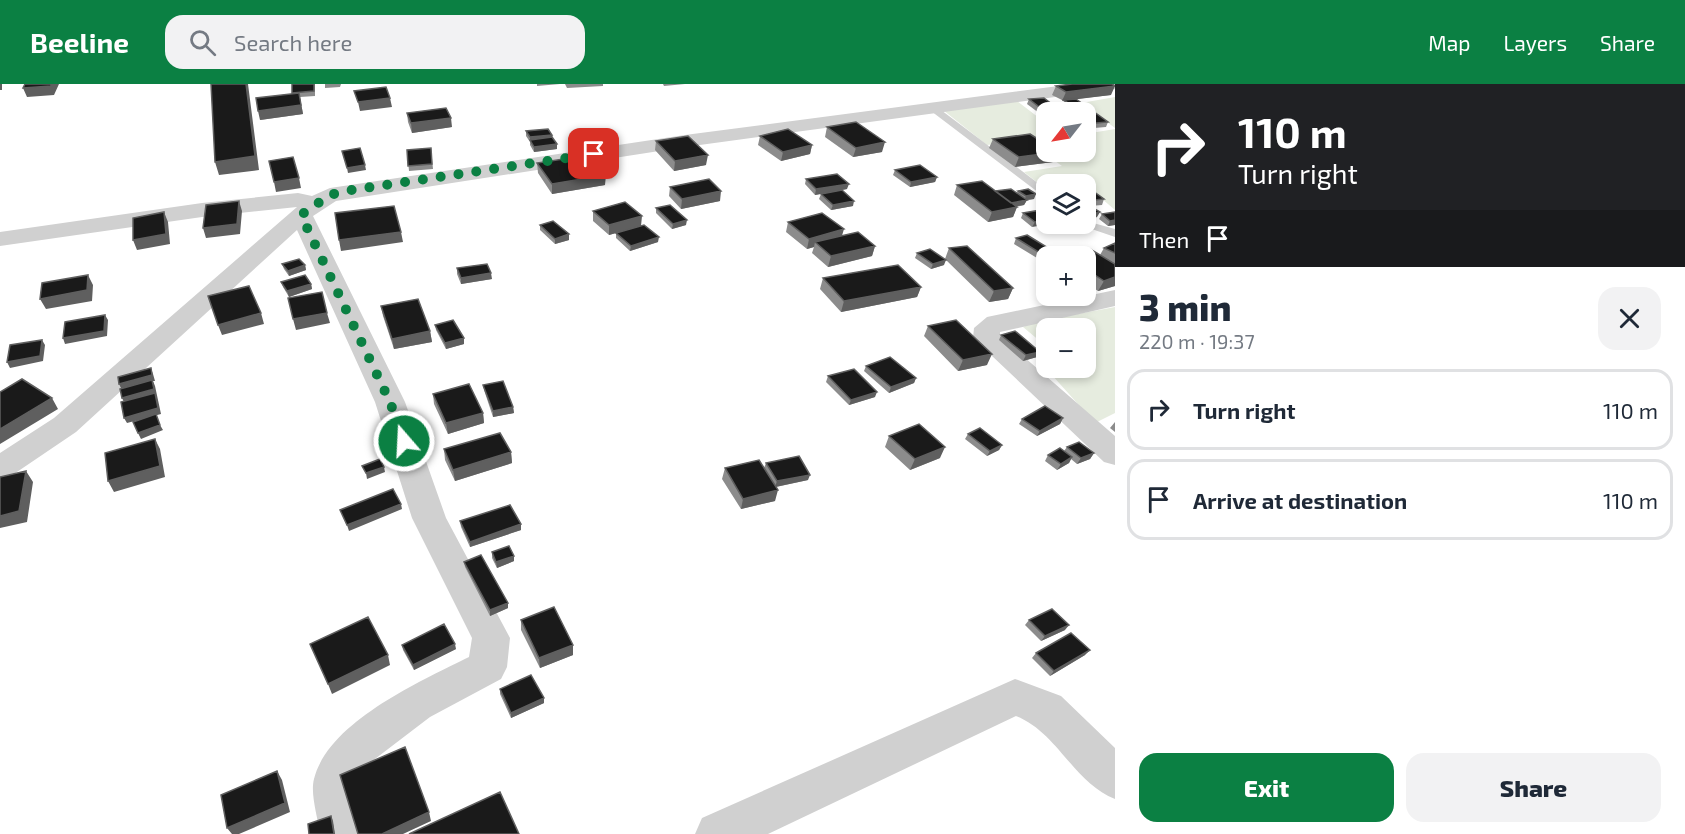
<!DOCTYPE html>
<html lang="en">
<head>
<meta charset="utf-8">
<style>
  body { margin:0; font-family:"Exo 2",sans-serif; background:#f2f2f3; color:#1f2937; height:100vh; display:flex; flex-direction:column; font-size:22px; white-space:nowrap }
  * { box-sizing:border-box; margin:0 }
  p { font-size:20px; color:#747a83 }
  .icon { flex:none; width:33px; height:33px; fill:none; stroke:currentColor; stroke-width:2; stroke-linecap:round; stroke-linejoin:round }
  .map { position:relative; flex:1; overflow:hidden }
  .sheet { display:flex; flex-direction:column; background:#fff; width:570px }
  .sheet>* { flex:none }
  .guide { background:#202124; color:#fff; overflow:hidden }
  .needle { width:39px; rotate:239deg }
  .tools { position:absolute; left:1036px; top:18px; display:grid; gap:12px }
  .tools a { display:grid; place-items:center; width:60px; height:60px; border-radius:12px; background:#fff; box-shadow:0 3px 9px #0003; font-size:30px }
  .pin { position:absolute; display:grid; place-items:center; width:51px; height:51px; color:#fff; margin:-26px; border-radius:12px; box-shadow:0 3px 9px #0006 }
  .me { position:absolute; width:66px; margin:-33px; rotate:341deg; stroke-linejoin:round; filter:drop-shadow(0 0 4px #0008) }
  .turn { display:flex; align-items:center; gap:21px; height:126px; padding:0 24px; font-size:27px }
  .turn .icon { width:78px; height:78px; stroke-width:2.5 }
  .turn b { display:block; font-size:42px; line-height:51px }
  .then { display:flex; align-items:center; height:57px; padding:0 24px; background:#0003; gap:12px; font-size:22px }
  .round { display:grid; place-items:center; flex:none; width:63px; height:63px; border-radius:18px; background:#f2f2f3 }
  .overview { display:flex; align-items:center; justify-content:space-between; height:102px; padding:0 24px }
  h1 { font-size:36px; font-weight:800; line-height:45px }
  .action { display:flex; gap:12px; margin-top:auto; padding:12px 24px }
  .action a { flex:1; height:69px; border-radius:18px; background:#0b8043; color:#fff; font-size:24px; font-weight:800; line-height:69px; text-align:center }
  .action a+a { background:#f2f2f3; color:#1f2937 }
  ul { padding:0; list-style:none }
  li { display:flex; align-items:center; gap:18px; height:81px; margin:0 12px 9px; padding:0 12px; border:3px solid #e0e1e3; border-radius:18px }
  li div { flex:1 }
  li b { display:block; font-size:22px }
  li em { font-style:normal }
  header { display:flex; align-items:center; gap:36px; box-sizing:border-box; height:84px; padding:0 30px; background:#0b8043; color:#fff }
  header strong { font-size:28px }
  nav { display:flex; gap:33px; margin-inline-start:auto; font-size:21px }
  .search { width:420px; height:54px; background:#f2f2f3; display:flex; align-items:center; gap:15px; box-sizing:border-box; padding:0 21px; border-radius:18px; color:#747a83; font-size:22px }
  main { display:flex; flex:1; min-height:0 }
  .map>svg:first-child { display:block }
</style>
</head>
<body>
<header>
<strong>Beeline</strong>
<div class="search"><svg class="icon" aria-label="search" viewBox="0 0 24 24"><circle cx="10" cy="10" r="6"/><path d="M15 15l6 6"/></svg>Search here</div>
<nav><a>Map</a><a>Layers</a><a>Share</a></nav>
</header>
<main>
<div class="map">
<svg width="1115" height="750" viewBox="0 0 1115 750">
  <rect width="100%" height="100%" fill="#fff"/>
  <path fill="#e6ecdf" d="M1115,13v31l-34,-25z
    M1017,17l30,23v28h39v-23l11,3 18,-3v81l-21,-18 -8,1v-9h-39v6l-23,-18 38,-6 -36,-26 -39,5 -44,-35z
    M1115,223v106l-20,10 -44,-49 18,-6h17v-40h-39v19l-24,-20 12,-5z"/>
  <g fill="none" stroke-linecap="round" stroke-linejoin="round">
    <path fill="#d0d0d0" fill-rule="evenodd" d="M931,23h6l110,83v9l-116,-88z
      M1086,137l29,8v8l-38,-13h9z"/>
    <path fill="#d0d0d0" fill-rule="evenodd" d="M1074,0h41v5l-430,58 -349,54 -23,15 92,186 41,116 64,120 -3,29 -6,12 -71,38 -59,45 -14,23 9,49h-46c-2,-16 -10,-40 -6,-55 14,-57 107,-98 155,-122l3,-19 -60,-120 -37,-116 -78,-172 -221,202 -65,44 -11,4v-27l54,-35 243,-211 -95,10 -202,29v-14l202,-29 96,-10 14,3 18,-8 355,-53z
      M1115,206v16l-115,26v4l115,100v29l-11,-3 -131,-124 1,-10 13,-11z
      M1015,595l46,17 54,52v51c-41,-16 -58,-67 -99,-83l-248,118h-73l7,-16z"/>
  </g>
  <path fill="#8c8c8c" d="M292,0h23v12l-15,1 3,17 -43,6 32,-26z
    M325,0h16l-1,3 -15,1z
    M537,0h23l-23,2z
    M565,0h38v2l-36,2z
    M663,0h22l-21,2z
    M1056,2l55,9 -35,4 32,23 -2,5 -12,1 -8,-6v-10h-13l-11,-7 2,-4 -12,-6z
    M1029,15l18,13v7l-20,-15z
    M407,29l45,14 -40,6 -4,-11z
    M827,43l55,25 -29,5 -28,-20z
    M526,47l26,4 5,14 -23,3 -4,-7v-3l-4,-6z
    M760,52l52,9 -2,9 -29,7 -23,-16z
    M993,55l60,23 -38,5 -26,-19z
    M656,57l50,24 -32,6 -19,-21z
    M431,64l2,21 -24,2 -2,-21z
    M537,79l68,22 -53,9 -14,-21z
    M895,86l42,7 -2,5 -25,5 -17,-12z
    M806,95l41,10 -32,6 -10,-11z
    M957,101l38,6 22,2 1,-2 16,8 -7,1 -3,5 -8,2h1l-4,10 -25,5 -34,-27z
    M670,103l50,14 -39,8 -12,-13z
    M1086,108l18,7 -2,6 -12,1 7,11 -10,3z
    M821,110l32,12 -22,4 -12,-11z
    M656,124l30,17 -14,4 -16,-16z
    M1047,125l-15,18 -11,-9 2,-5z
    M593,127l48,15 17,16 -28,9 -14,-13v-5l-7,2 -16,-14z
    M1115,128v13l-7,1 -9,-7 3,-5z
    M788,138l54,14 33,10 -3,10 -44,11 -16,-14 2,-6 -7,2 -21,-17z
    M540,141l29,15 -14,4 -15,-14z
    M1016,154l32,16 -11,4 -23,-14z
    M1115,159v43l-17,5 -12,-8v-27l14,-1 4,-7z
    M949,164l64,40 -5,11 -19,3 -44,-43z
    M917,169l27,12 -13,4 -16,-11z
    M282,180l23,1 1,5 -17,6 -5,-7z
    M457,184l35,11 -31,5 -4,-10z
    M823,194l98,9 -4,10 -76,15 -21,-23z
    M281,198l30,2 1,5 -23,8 -6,-10z
    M381,222l49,25 2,11 -38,7 -11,-33z
    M435,241l29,19 -18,5 -10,-19z
    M928,242l59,39 -29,6 -34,-35z
    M1001,251l39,17 -3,5 -14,4 -24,-21z
    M866,282l50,12 -2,5 -25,10 -25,-22z
    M828,292l47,21 -26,8 -23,-23z
    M483,301l30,22 1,6 -21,4 -9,-27z
    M433,310l50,19 1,10 -36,11 -14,-30z
    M1063,334l-3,6 -23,12 -18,-12 3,-5z
    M1115,338v10l-5,-4z
    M968,350l34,11 -3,5 -12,6 -22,-17z
    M889,352l51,22 -30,12 -25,-23z
    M1067,363l27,6 -4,6 -13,5 -6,-5 -2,4 -12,7 -12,-9 3,-6 16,-4z
    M444,365l67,3 1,11 -57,18 -10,-21z
    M766,379l42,17 -32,7 -1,14 -34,8 -19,-30 3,-11 45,10 -6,-10z
    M460,437l61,9 -51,17 -9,-20z
    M492,468l22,4v5l-17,7 -5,-10z
    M464,478l44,46 -18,8 -25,-49z
    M521,536l52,25v10l-33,13 -19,-38z
    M1029,536l36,10 -24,11 -16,-16z
    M402,561l54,4 -42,21 -11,-20z
    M1036,569l49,2 -35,21 -18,-18z
    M500,605l44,9v5l-33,15 -11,-24z"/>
  <path fill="#5f5f5f" d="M0,0h2v6h-2z
    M51,0h8l-5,11 -27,2 -4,-9z
    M246,0h2l11,86 -40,5 -4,-13z
    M1115,2l-4,9 -49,6 4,-9z
    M299,9l4,21 -43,6 -2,-9z
    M390,14l2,9 -32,4 -2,-9z
    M451,34l1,9 -40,6 -1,-10z
    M552,51v4l-22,1v-3z
    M885,58l-3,10 -29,5 3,-9z
    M557,60v5l-23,3v-5z
    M812,61l-2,9 -29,7 2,-9z
    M1057,68l-4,10 -38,5 4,-10z
    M708,71l-2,10 -32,6 1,-10z
    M365,81l1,5 -18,3 -1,-5z
    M606,91l-1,10 -53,9v-10z
    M937,93l-2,5 -25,5 1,-5z
    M299,94l2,10 -25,4 -2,-10z
    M849,100l-2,5 -32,6 1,-6z
    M721,107l-1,10 -39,8 1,-10z
    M1036,110l-2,5 -7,1 -3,5 -18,3 2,-5 16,-2 2,-5z
    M239,117l3,10 -2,23 -34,4 -3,-10z
    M854,117l-1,5 -22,4 2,-5z
    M1017,123l-4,10 -25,5 4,-10z
    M164,128l4,10 2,22 -33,6 -4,-10z
    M1100,128l-3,5 -10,3 2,-5z
    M642,132l-1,10 -32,9v-10z
    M1047,135v5h3l-18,3 3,-5z
    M687,136l-1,5 -14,4 1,-5z
    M1115,136v5l-7,1 2,-5z
    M844,145l-3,10 -26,3 -1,5 -7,2 2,-10z
    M401,148l2,10 -62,9 -2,-11z
    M569,150v6l-14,4v-5z
    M659,153l-1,5 -28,9 1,-5z
    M875,162l-3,10 -44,11 3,-11z
    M1050,165l-2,5 -11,4 3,-5z
    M946,176l-2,5 -13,4 2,-5z
    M305,181l1,5 -17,6 -1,-5z
    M491,189l1,6 -31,5v-6z
    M88,191l5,10 -1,16 -46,8 -6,-10z
    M1115,193v9l-17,5 6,-10z
    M311,200l1,5 -23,8 -2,-6z
    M921,203l-4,10 -76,15 3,-11z
    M1013,204l-5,11 -19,3 5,-11z
    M261,229l3,11 -42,11 -4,-10z
    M327,229l3,10 -34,7 -3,-11z
    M105,231l3,5 -1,16 -42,8 -2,-6z
    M430,247l2,11 -38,7 -2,-10z
    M464,254v6l-18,5 -1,-6z
    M42,256l3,5 -2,16 -33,7 -3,-6z
    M1040,268l-3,5 -14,4 3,-6z
    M992,270l-5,11 -29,6 5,-11z
    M151,284l2,6 2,7h-2l2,5 6,28 -34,9 -3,-5 1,-14 -3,-6v-8l-3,-6z
    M916,294l-2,5 -25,10 2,-6z
    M877,308l-2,5 -26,8 2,-5z
    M52,314l6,11 -58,35v-15z
    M513,323l1,6 -21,4v-6z
    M483,329l1,10 -36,11 -2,-11z
    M1063,334l-3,6 -23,12 3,-5z
    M160,341l3,5 -22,9 -3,-6z
    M155,355l5,10 5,28 -51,15 -6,-11z
    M1002,361l-3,5 -12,6 3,-5z
    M945,363l-5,11 -30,12 5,-11z
    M511,368l1,11 -57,18 -2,-11z
    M1094,369l-4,6 -13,5 4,-6z
    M1072,373l-3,6 -12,7 4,-6z
    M384,383l1,5 -18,7 -1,-6z
    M26,387l7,11 -6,40 -27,6v-12z
    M810,391l-2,5 -33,7 2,-6z
    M778,406l-3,11 -34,8 2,-10z
    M401,420l1,5 -53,22 -2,-6z
    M521,440v6l-51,17v-5z
    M514,472v5l-17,7 -1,-6z
    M508,519v5l-18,8v-6z
    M1069,541l-4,5 -24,11 4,-5z
    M455,560l1,5 -42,21 -1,-5z
    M573,561v10l-33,13 -1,-10z
    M1090,566l-5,5 -35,21 4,-5z
    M388,571l2,10 -58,29 -4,-10z
    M544,614v5l-33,15v-5z
    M277,687l5,9 8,32 -51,22h-7l-5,-6z
    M429,728l2,9 -28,13h-21z
    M331,732l2,5 2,13h-1z"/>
  <path fill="#1a1a1a" stroke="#5f5f5f" stroke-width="1.5" d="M25,0h26v2l-28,2z
    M211,0h35l9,72 -40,6z
    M292,0h22v7l-22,2z
    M1072,0h40l3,2 -49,6 -10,-6z
    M386,3l4,11 -32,4 -4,-11z
    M299,9l2,12 -43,6 -2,-13z
    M1044,14l18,14 -15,1 -18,-14z
    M1076,15l32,23 -12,1 -10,-7v-4h-5l-17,-12z
    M446,24l5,10 -40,5 -4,-10z
    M856,38l29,20 -29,6 -29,-21z
    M548,45l4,6 -22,2 -4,-6z
    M788,45l24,16 -29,7 -23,-16z
    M1030,50l17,11v7h10l-38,5 -26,-18z
    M688,52l20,19 -33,6 -19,-20z
    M552,53l5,7 -23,3 -4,-7z
    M360,64l5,17 -18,3 -5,-17z
    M431,64l1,16 -24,2 -1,-16z
    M590,71l16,20 -54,9 -15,-21z
    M293,73l6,21 -25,4 -5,-21z
    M920,81l17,12 -26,5 -16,-12z
    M837,90l12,10 -33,5 -10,-10z
    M709,95l12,12 -39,8 -12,-12z
    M982,97l35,26 -25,5 -35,-27z
    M1011,105l16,11 -16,3 -16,-12z
    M1028,105l8,5 -10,2 -8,-5z
    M842,106l12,11 -21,4 -12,-11z
    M1093,107l11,8 -18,2v-9z
    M239,117l-2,23 -34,4 3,-23z
    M625,118l17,14 -33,9 -16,-14z
    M670,121l17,15 -14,4 -17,-16z
    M1086,121h2l12,7 -11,3 -3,-2z
    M394,122l7,26 -62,8 -4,-27z
    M1047,125v10l-12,3 -12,-9z
    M164,128l2,22 -33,6v-22z
    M1115,128v8l-5,1 -8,-7z
    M822,129l22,16 -35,10 -21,-17z
    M553,137l16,13 -14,5 -15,-14z
    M644,141l15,12 -28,9 -15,-13z
    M858,148l17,14 -44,10 -16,-14z
    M1027,151l23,14 -10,4 -24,-15z
    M1115,159v10l-11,-5z
    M967,162l46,42 -19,3 -45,-43z
    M930,165l16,11 -13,4 -16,-11z
    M1090,165l25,15v13l-11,4 -18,-12v-13h-21z
    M299,175l6,6 -17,6 -6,-7z
    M487,180l4,9 -30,5 -4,-10z
    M898,181l23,22 -77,14 -21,-23z
    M88,191l-1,15 -47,9 2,-16z
    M305,191l6,9 -24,7 -6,-9z
    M249,202l12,27 -43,12 -10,-29z
    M322,208l5,21 -34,6 -5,-21z
    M418,215l12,32 -38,8 -11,-33z
    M105,231l-1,16 -41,7 2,-16z
    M453,236l11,18 -19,5 -10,-18z
    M956,236l36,34 -29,6 -35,-34z
    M1015,247l25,21 -14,3 -25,-20z
    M42,256l-2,16 -33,6 3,-17z
    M890,273l26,21 -25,9 -25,-21z
    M151,284l1,7 -33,9 -1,-7z
    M854,285l23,23 -26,8 -23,-24z
    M22,295l30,19 -52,31v-37z
    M152,296l2,9 -32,9 -2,-9z
    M503,297l10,26 -20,4 -10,-26z
    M469,300l14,29 -37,10 -13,-29z
    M155,309l3,15 -34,10 -3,-16z
    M1045,322l18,12 -23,13 -18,-12z
    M156,330l4,11 -22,8 -5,-11z
    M919,340l26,23 -30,12 -26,-23z
    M980,344l22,17 -12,6 -22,-17z
    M500,349l11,19 -58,18 -9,-21z
    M155,355l5,27 -52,15 -3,-28z
    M1079,358l15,11 -13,5 -14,-11z
    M1060,364l12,9 -11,7 -13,-9z
    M799,372l11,19 -33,6 -11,-18z
    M380,375l4,8 -18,6 -4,-7z
    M759,376l19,30 -35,9 -18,-31z
    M26,387l-7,40 -19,5v-39z
    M393,405l8,15 -54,21 -7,-15z
    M510,421l11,19 -51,18 -10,-21z
    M509,462l5,10 -18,6 -4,-10z
    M481,471l27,48 -18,7 -26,-48z
    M554,523l19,38 -34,13 -18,-38z
    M1052,525l17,16 -24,11 -16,-16z
    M368,533l20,38 -60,29 -18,-40z
    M444,540l11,20 -42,21 -11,-20z
    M1071,549l19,17 -36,21 -18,-18z
    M531,591l13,23 -33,15 -11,-24z
    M405,663l24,65 -47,22h-24l-18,-59z
    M277,687l8,32 -58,25 -6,-33z
    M500,708l19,42h-110z
    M331,732l3,18h-25l-1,-10z"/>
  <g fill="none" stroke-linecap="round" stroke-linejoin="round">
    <path stroke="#0b8043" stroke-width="10" stroke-dasharray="0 18" d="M404,357l-14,-39 -89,-187 29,-20 15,-4 249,-37"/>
  </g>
</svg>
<div class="tools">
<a><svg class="needle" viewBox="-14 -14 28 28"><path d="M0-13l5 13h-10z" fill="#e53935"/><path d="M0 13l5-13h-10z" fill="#747a83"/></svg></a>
<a><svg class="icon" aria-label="layers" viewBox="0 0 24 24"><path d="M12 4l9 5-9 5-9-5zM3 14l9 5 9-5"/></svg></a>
<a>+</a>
<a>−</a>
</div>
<div class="pin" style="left:594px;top:70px;background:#d93025"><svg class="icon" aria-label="arrive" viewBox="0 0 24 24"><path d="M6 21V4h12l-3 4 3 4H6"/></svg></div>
<svg class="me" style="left:404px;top:357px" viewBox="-20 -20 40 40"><circle r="17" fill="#0b8043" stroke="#fff" stroke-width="3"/><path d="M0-11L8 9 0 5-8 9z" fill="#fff"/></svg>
</div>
<section class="sheet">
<div class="guide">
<div class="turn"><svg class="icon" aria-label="right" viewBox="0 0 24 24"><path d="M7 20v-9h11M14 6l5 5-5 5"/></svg><div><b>110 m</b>Turn right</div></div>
<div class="then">Then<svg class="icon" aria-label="arrive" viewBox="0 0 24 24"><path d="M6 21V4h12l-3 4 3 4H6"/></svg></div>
</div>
<div class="overview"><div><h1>3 min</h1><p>220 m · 19:37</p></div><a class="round"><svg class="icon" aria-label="close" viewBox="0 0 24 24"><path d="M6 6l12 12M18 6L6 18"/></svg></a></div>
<ul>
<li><svg class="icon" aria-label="right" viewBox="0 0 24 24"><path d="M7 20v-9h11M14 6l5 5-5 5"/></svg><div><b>Turn right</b></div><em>110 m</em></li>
<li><svg class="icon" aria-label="arrive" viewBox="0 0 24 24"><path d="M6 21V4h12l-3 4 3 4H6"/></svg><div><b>Arrive at destination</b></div><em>110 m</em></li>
</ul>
<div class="action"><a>Exit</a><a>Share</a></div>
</section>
</main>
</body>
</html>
